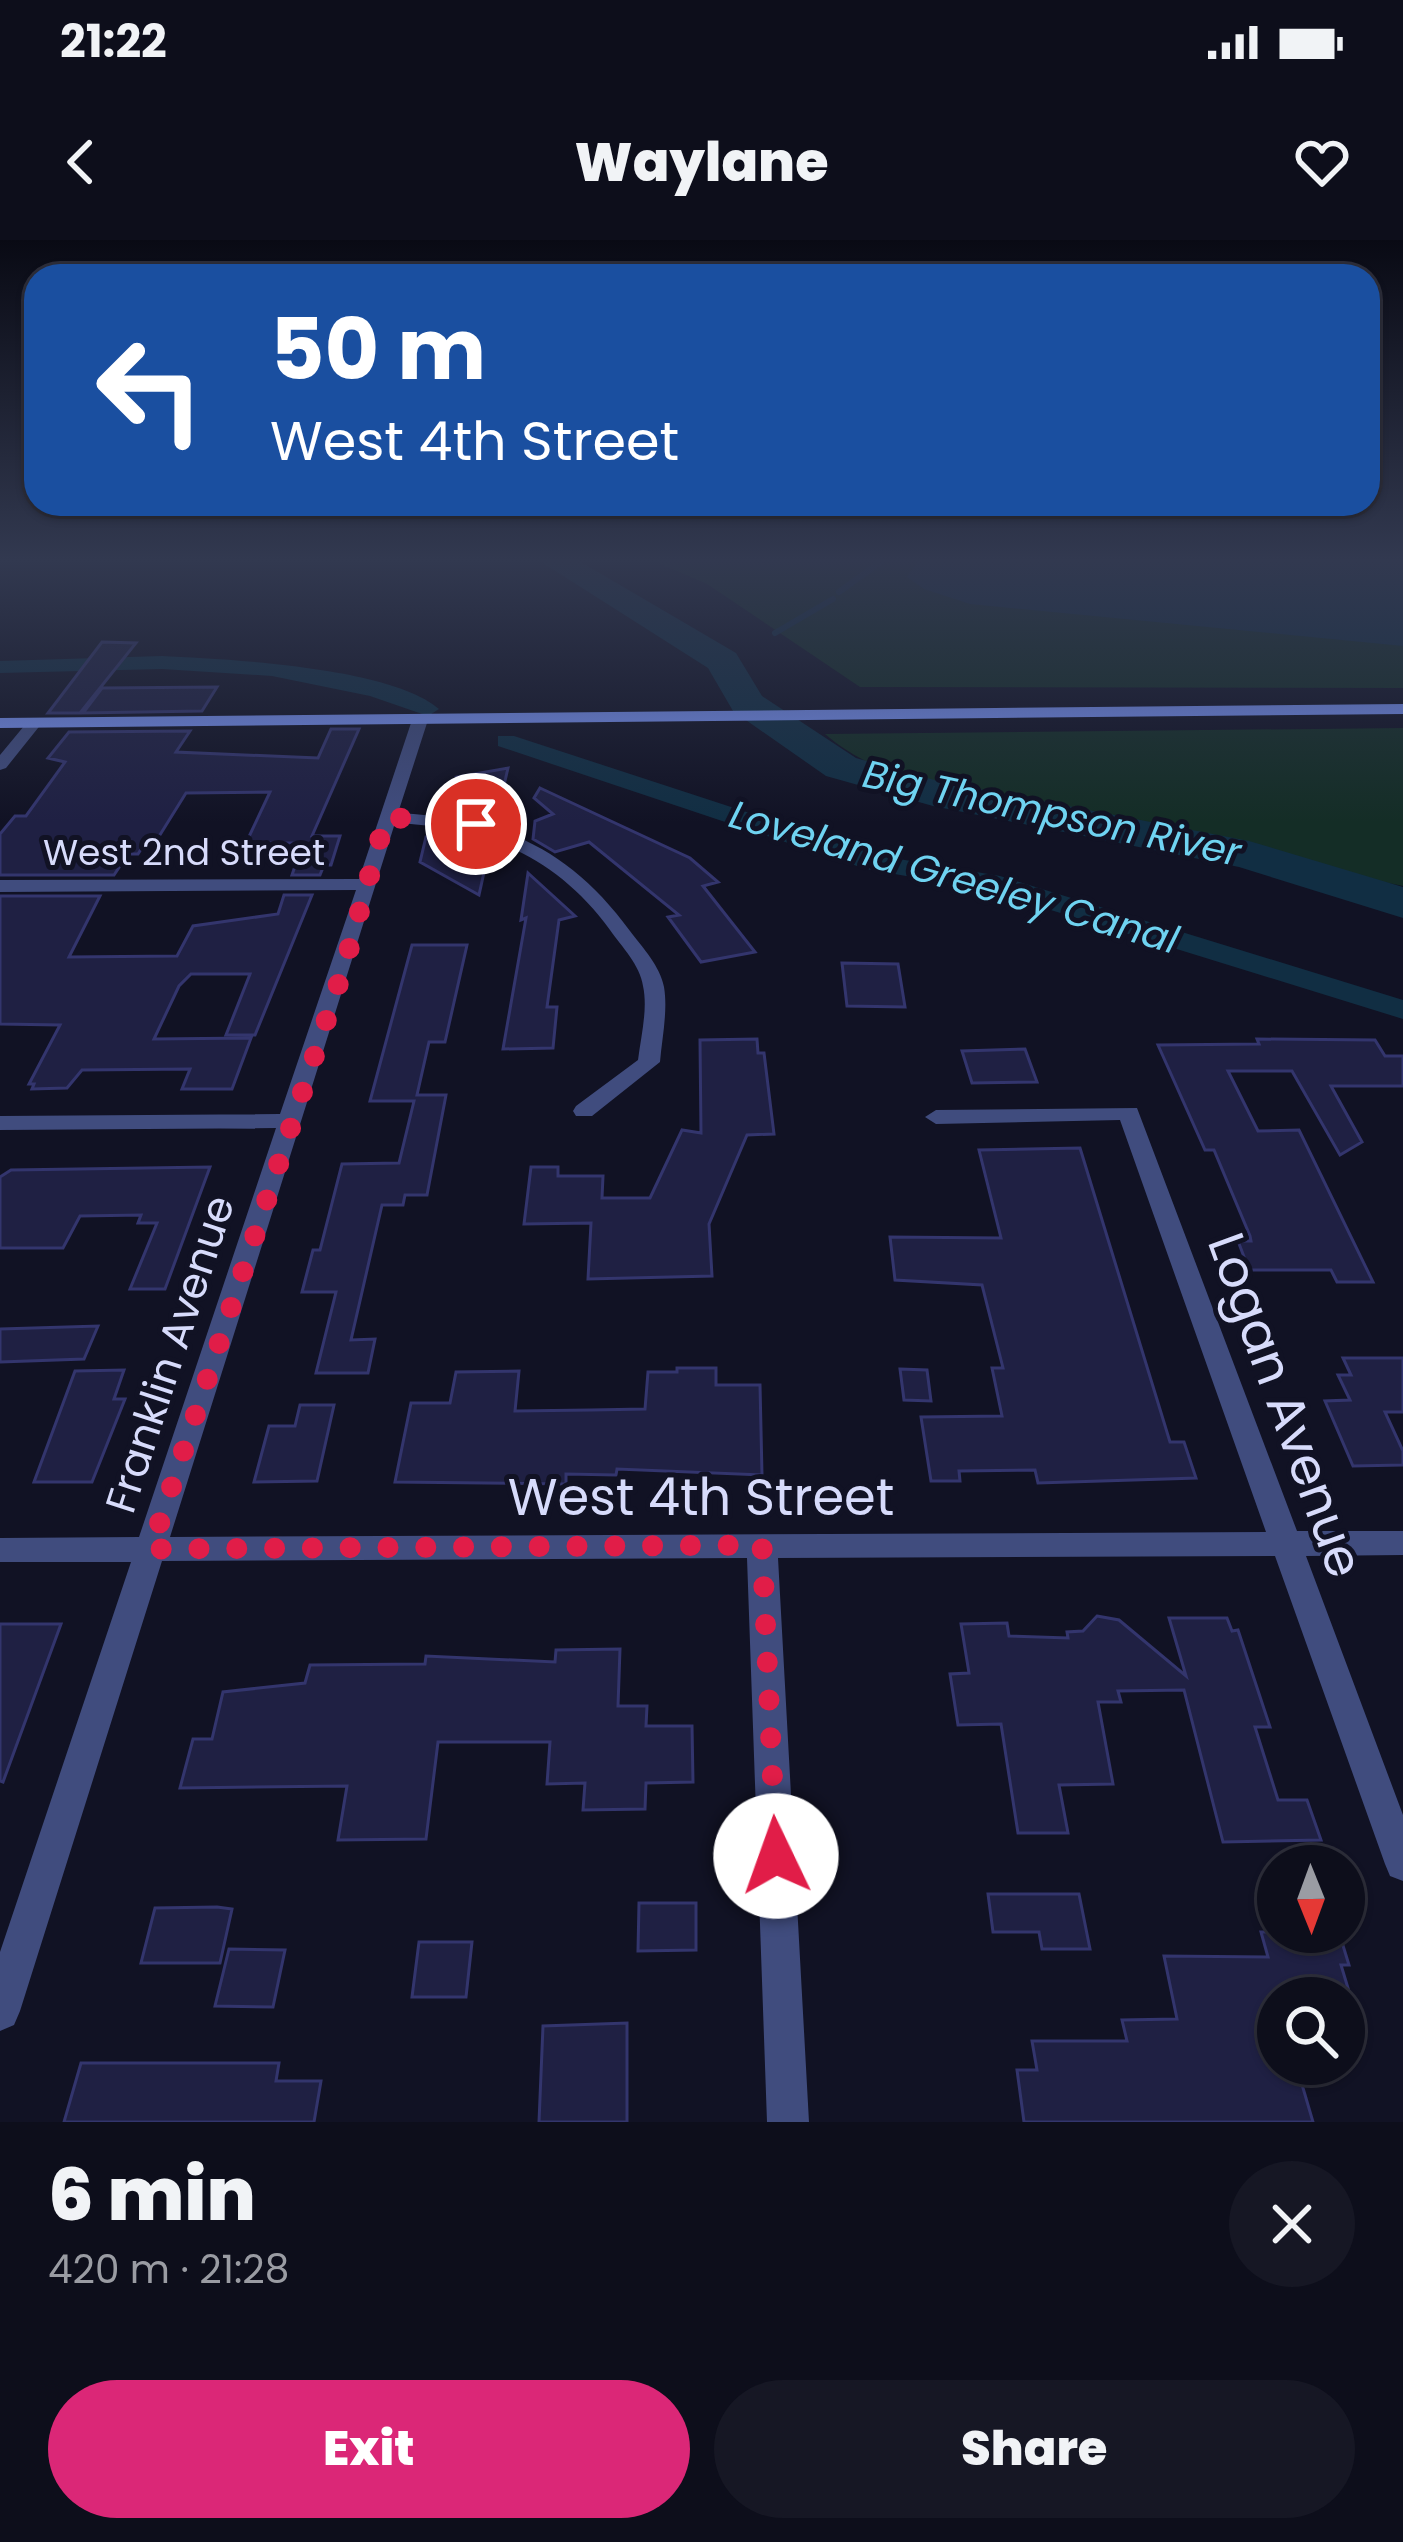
<!DOCTYPE html>
<html lang="en">
<head>
<meta charset="utf-8">
<style>
  body { margin:0; font-family:Poppins,sans-serif; background:#161724; color:#f1f3f6; height:100vh; display:flex; flex-direction:column; font-size:45px; white-space:nowrap }
  * { box-sizing:border-box; margin:0 }
  p { font-size:39px; color:#9a9ca3 }
  .icon { flex:none; width:66px; height:66px; fill:none; stroke:currentColor; stroke-width:2; stroke-linecap:round; stroke-linejoin:round }
  .map { position:relative; height:1882px; overflow:hidden }
  .details { display:flex; flex-direction:column; background:#0d0e1b; flex:1 }
  .details>* { flex:none }
  .banner { position:absolute; left:24px; top:24px; width:1356px; height:252px; border-radius:36px; box-shadow:0 3px 9px #0004,0 0 0 3px #2d2e3a; background:#1a4fa0; color:#fff; overflow:hidden }
  .needle { width:78px; rotate:179deg }
  .tools { position:absolute; left:1257px; top:1605px; display:grid; gap:24px }
  .tools a { display:grid; place-items:center; width:108px; height:108px; border-radius:50%; background:#0d0e1b; box-shadow:0 3px 9px #0004,0 0 0 3px #2d2e3a; font-size:60px }
  .pin { position:absolute; display:grid; place-items:center; width:102px; height:102px; color:#fff; margin:-51px; border:6px solid #fff; border-radius:50%; box-shadow:0 3px 12px #0007 }
  .me { position:absolute; width:132px; margin:-66px; rotate:357deg; stroke-linejoin:round; filter:drop-shadow(0 0 9px #0008) }
  .turn { display:flex; align-items:center; gap:42px; height:252px; padding:0 48px; font-size:54px }
  .turn .icon { width:156px; height:156px; stroke-width:2.5 }
  .turn b { display:block; font-size:84px; line-height:102px }
  .round { display:grid; place-items:center; flex:none; width:126px; height:126px; border-radius:63px; background:#161724 }
  .headline { display:flex; align-items:center; justify-content:space-between; height:204px; padding:0 48px }
  h1 { font-size:72px; font-weight:800; line-height:90px }
  .primary-button { display:flex; gap:24px; margin-top:auto; padding:24px 48px }
  .primary-button a { flex:1; height:138px; border-radius:72px; background:#db2777; color:#fff; font-size:48px; font-weight:800; line-height:138px; text-align:center }
  .primary-button a+a { background:#161724; color:#f1f3f6 }
  .status { display:flex; justify-content:space-between; align-items:center; height:84px; padding:0 60px; background:#0d0e1b; direction:ltr }
  .status svg { height:33px; fill:currentColor }
  header { display:flex; justify-content:space-between; align-items:center; height:156px; padding:0 48px; background:#0d0e1b; font-size:54px; font-weight:800 }
  .map>svg:first-child { display:block }
</style>
</head>
<body>
<div class="status"><b>21:22</b><svg viewBox="0 0 49 12"><path d="M0 12V9h3v3zM5 12V6h3v6zM10 12V3h3v9zM15 12V0h3v12zM26 1h20v11H26zM47 4h2v5h-2z"/></svg></div>
<header><svg class="icon" aria-label="back" viewBox="0 0 24 24"><path d="M15 5l-7 7 7 7"/></svg>Waylane<svg class="icon" aria-label="heart" viewBox="0 0 24 24"><path d="M12 20l-8-8c-3-5 5-10 8-4 3-6 11-1 8 4z"/></svg></header>
<div class="map">
<svg width="1403" height="1882" viewBox="0 0 1403 1882">
  <rect width="100%" height="100%" fill="#111224"/>
  <path fill="#142d26" d="M647,318h756v130l-543,-1 -153,-103z
    M1403,488v158l-452,-94c-46,-14 -89,-26 -126,-58z"/>
  <path fill="#112e43" d="M920,318h483v88l-433,-42 -46,-15 -17,-12z"/>
  <g fill="none" stroke-linecap="round" stroke-linejoin="round">
    <path stroke="#112e43" stroke-width="6" d="M839,352l47,-34
      M775,393l58,-34"/>
    <path fill="#112e43" fill-rule="evenodd" d="M162,416c65,3 230,11 277,53l-11,7 -58,-20 -98,-20 -110,-7 -162,4v-12z
      M498,496h16l367,120 119,20 403,124v19l-417,-129 -120,-21 -368,-123z"/>
    <path fill="#112e43" fill-rule="evenodd" d="M535,318h39l162,95 26,43 94,62 82,23 311,60 154,46v31l-164,-51 -306,-61 -107,-30 -93,-65 -25,-43z"/>
  </g>
  <path fill="#1f2043" stroke="#33356d" stroke-width="3" d="M102,402l34,1 -56,70h-32z
    M217,447l-15,24 -119,2 19,-25z
    M331,489h28l-47,107h28l-9,29h-7l-4,10h-28l11,-32h-57l24,-51 -84,1 -28,45h-10l-10,16h-10l-14,21h-114v-41l15,-18h11l39,-54 -17,-4 21,-26 121,-1 -14,21 142,6z
    M508,528l-13,56 -38,-47z
    M540,548l150,70 28,24 -15,4 52,66 -54,10 -33,-45 11,-2 -90,-73 -34,10 -22,-13 2,-18 18,-7 -19,-16z
    M426,597h36l28,8 -11,50 -59,-33z
    M528,633l47,43 -16,4 -12,87h10l-4,41 -50,1 23,-131 -5,2z
    M284,655h28l-57,140h-29l24,-61h-59l-12,12 -25,53 97,-1 -19,51h-50l8,-20 -108,1 -15,18 -35,1 2,-5h-5l31,-59 -60,-1v-128h100l-31,61 108,-1 16,-30 85,-12z
    M412,705h55l-22,97h-16l-12,53h29l-19,100h-22l-2,10h-21l-31,135 24,-1 -7,34h-52l20,-81h-34l11,-42h7l22,-86 57,-1 15,-62h-44z
    M842,723l56,1 7,43 -58,-1z
    M757,799l1,14h6l10,81 -27,1 -38,89 3,52 -124,3 3,-56 -67,1 7,-57h27v9h45l-1,22h48l32,-68 19,3 -1,-93z
    M1257,799l118,1 10,16h18v30h-72l31,56 -22,13 -48,-84h-64l30,60 41,-1 74,152h-36l-6,-12h-82l-11,-29h13l-1,-5 -36,-86h-9l-47,-105 101,-1z
    M1025,809l12,33 -65,1 -10,-32z
    M1080,908l90,294h14l12,36 -158,5 -3,-13 -76,1 1,10h-29l-10,-64 81,-1 -10,-48h11l-21,-83 -87,-5 -5,-43 111,1 -22,-88z
    M210,927l-45,122h-35l27,-66h-19l3,-8 -61,1 -17,32h-63v-71l11,-7z
    M98,1086l-14,33 -84,3v-33z
    M1343,1118h60v54h-18l18,39v14l-50,1 -28,-65 25,-1 -12,-25h13z
    M677,1128h39v17h44l2,90 -145,-6 -1,6 -50,-1v10l-171,-2 16,-79h39l6,-31 63,-1 -4,40 76,-1 54,-1 3,-37h29z
    M900,1129l27,1 4,31 -27,-1z
    M124,1130l-10,29h11l-33,83h-58l41,-111z
    M300,1165h34l-17,76 -63,1 15,-56h26z
    M1097,1376l22,4 67,56 -17,-58h58l5,13 6,-1 32,97h-15l23,73h29l14,40 -98,2 -39,-152 -66,1 3,11h-23l15,82 -54,1 9,48h-50l-17,-109 -43,1 -8,-51 19,-1 -8,-49 46,-1 2,13 59,2 -1,-6 16,-1z
    M0,1384h61l-58,158 -3,-1z
    M620,1409l-2,57h29l-1,20h46l1,56 -47,1 -1,26 -62,1 2,-27 -38,1 3,-42h-112l-12,97 -88,1 9,-54 -167,2 13,-49h19l11,-47 82,-9 5,-18 115,-1 1,-8 129,6 1,-12z
    M988,1654h91l11,55h-48l-3,-17h-46z
    M639,1663h57v47l-58,1z
    M217,1667l15,2 -12,54h-79l14,-55z
    M1261,1692h68l2,7h10l8,26h-8l10,33h-73v66h18l17,58h-289l-7,-52h20l-5,-29h95l-5,-21 55,-1 -13,-63 104,1z
    M419,1702h53l-6,55h-54z
    M229,1709l56,1 -12,57 -58,-1z
    M627,1783v99h-88l4,-96z
    M81,1823h198l-3,18h45l-7,41h-250z"/>
  <g fill="none" stroke-linecap="round" stroke-linejoin="round">
    <path fill="#404c7e" fill-rule="evenodd" d="M419,478l8,5 -29,90c103,5 171,35 232,118 13,17 30,35 34,56 4,24 -2,51 -4,75l-68,54h-16l-3,-5 3,-5 62,-46c3,-24 10,-51 5,-74 -3,-21 -21,-39 -33,-56 -54,-74 -125,-103 -215,-107l-225,714 1096,-5 -146,-412 -184,4 -11,-7 11,-7 201,-2 160,423h106v24l-97,1 97,259v66l-13,-5 -5,-12 -110,-308 -497,2 31,564h-42l-20,-564 -585,3 -142,450 -6,14 -14,6v-79l131,-390h-131v-24l139,-1 137,-409 -276,2v-14l280,-2 76,-224 -356,2v-12l359,-1 52,-156z
      M29,480l13,3 -36,45 -6,2v-15z"/>
    <path fill="#7791f2" fill-rule="evenodd" d="M1403,464v10l-1403,14v-10z"/>
  </g>
  <linearGradient id="sky" x2="0" y2="1"><stop stop-color="#090a14"/><stop offset="0.55" stop-color="#323950"/><stop offset="1" stop-color="#323950" stop-opacity="0"/></linearGradient>
  <rect width="1403" height="582" fill="url(#sky)"/>
  <g fill="none" stroke-linecap="round" stroke-linejoin="round">
    <path stroke="#e11d48" stroke-width="21" stroke-dasharray="0 37.8" d="M476,584l-90,-7 -42,150 -193,582 611,-4 14,311"/>
  </g>
  <g text-anchor="middle" dominant-baseline="central" stroke-width="10" stroke-linejoin="round" paint-order="stroke">
    <g font-size="36" fill="#d7dbfb" stroke="#111224">
      <text x="184" y="612">West 2nd Street</text>
    </g>
    <g font-size="39" font-style="italic" fill="#6fd3f1" stroke="#111224">
      <text transform="translate(1052 573) rotate(12)">Big Thompson River</text>
      <text transform="translate(954 637) rotate(16)">Loveland Greeley Canal</text>
    </g>
    <g font-size="42" fill="#d7dbfb" stroke="#111224">
      <text transform="translate(170 1114) rotate(-72)">Franklin Avenue</text>
    </g>
    <g font-size="51" fill="#d7dbfb" stroke="#111224">
      <text transform="translate(1286 1165) rotate(70)">Logan Avenue</text>
      <text x="701" y="1257">West 4th Street</text>
    </g>
  </g>
</svg>
<div class="tools">
<a><svg class="needle" viewBox="-14 -14 28 28"><path d="M0-13l5 13h-10z" fill="#e53935"/><path d="M0 13l5-13h-10z" fill="#9a9ca3"/></svg></a>
<a><svg class="icon" aria-label="search" viewBox="0 0 24 24"><circle cx="10" cy="10" r="6"/><path d="M15 15l6 6"/></svg></a>
</div>
<div class="pin" style="left:476px;top:584px;background:#d93025"><svg class="icon" aria-label="arrive" viewBox="0 0 24 24"><path d="M6 21V4h12l-3 4 3 4H6"/></svg></div>
<svg class="me" style="left:776px;top:1616px" viewBox="-20 -20 40 40"><circle r="19" fill="#fff"/><path d="M0-13L10 11 0 6-10 11z" fill="#e11d48"/></svg>
<div class="banner">
<div class="turn"><svg class="icon" aria-label="left" viewBox="0 0 24 24"><path d="M17 20v-9H6M10 6l-5 5 5 5"/></svg><div><b>50 m</b>West 4th Street</div></div>
</div>
</div>
<section class="details">
<div class="headline"><div><h1>6 min</h1><p>420 m · 21:28</p></div><a class="round"><svg class="icon" aria-label="close" viewBox="0 0 24 24"><path d="M6 6l12 12M18 6L6 18"/></svg></a></div>
<div class="primary-button"><a>Exit</a><a>Share</a></div>
</section>
</body>
</html>
